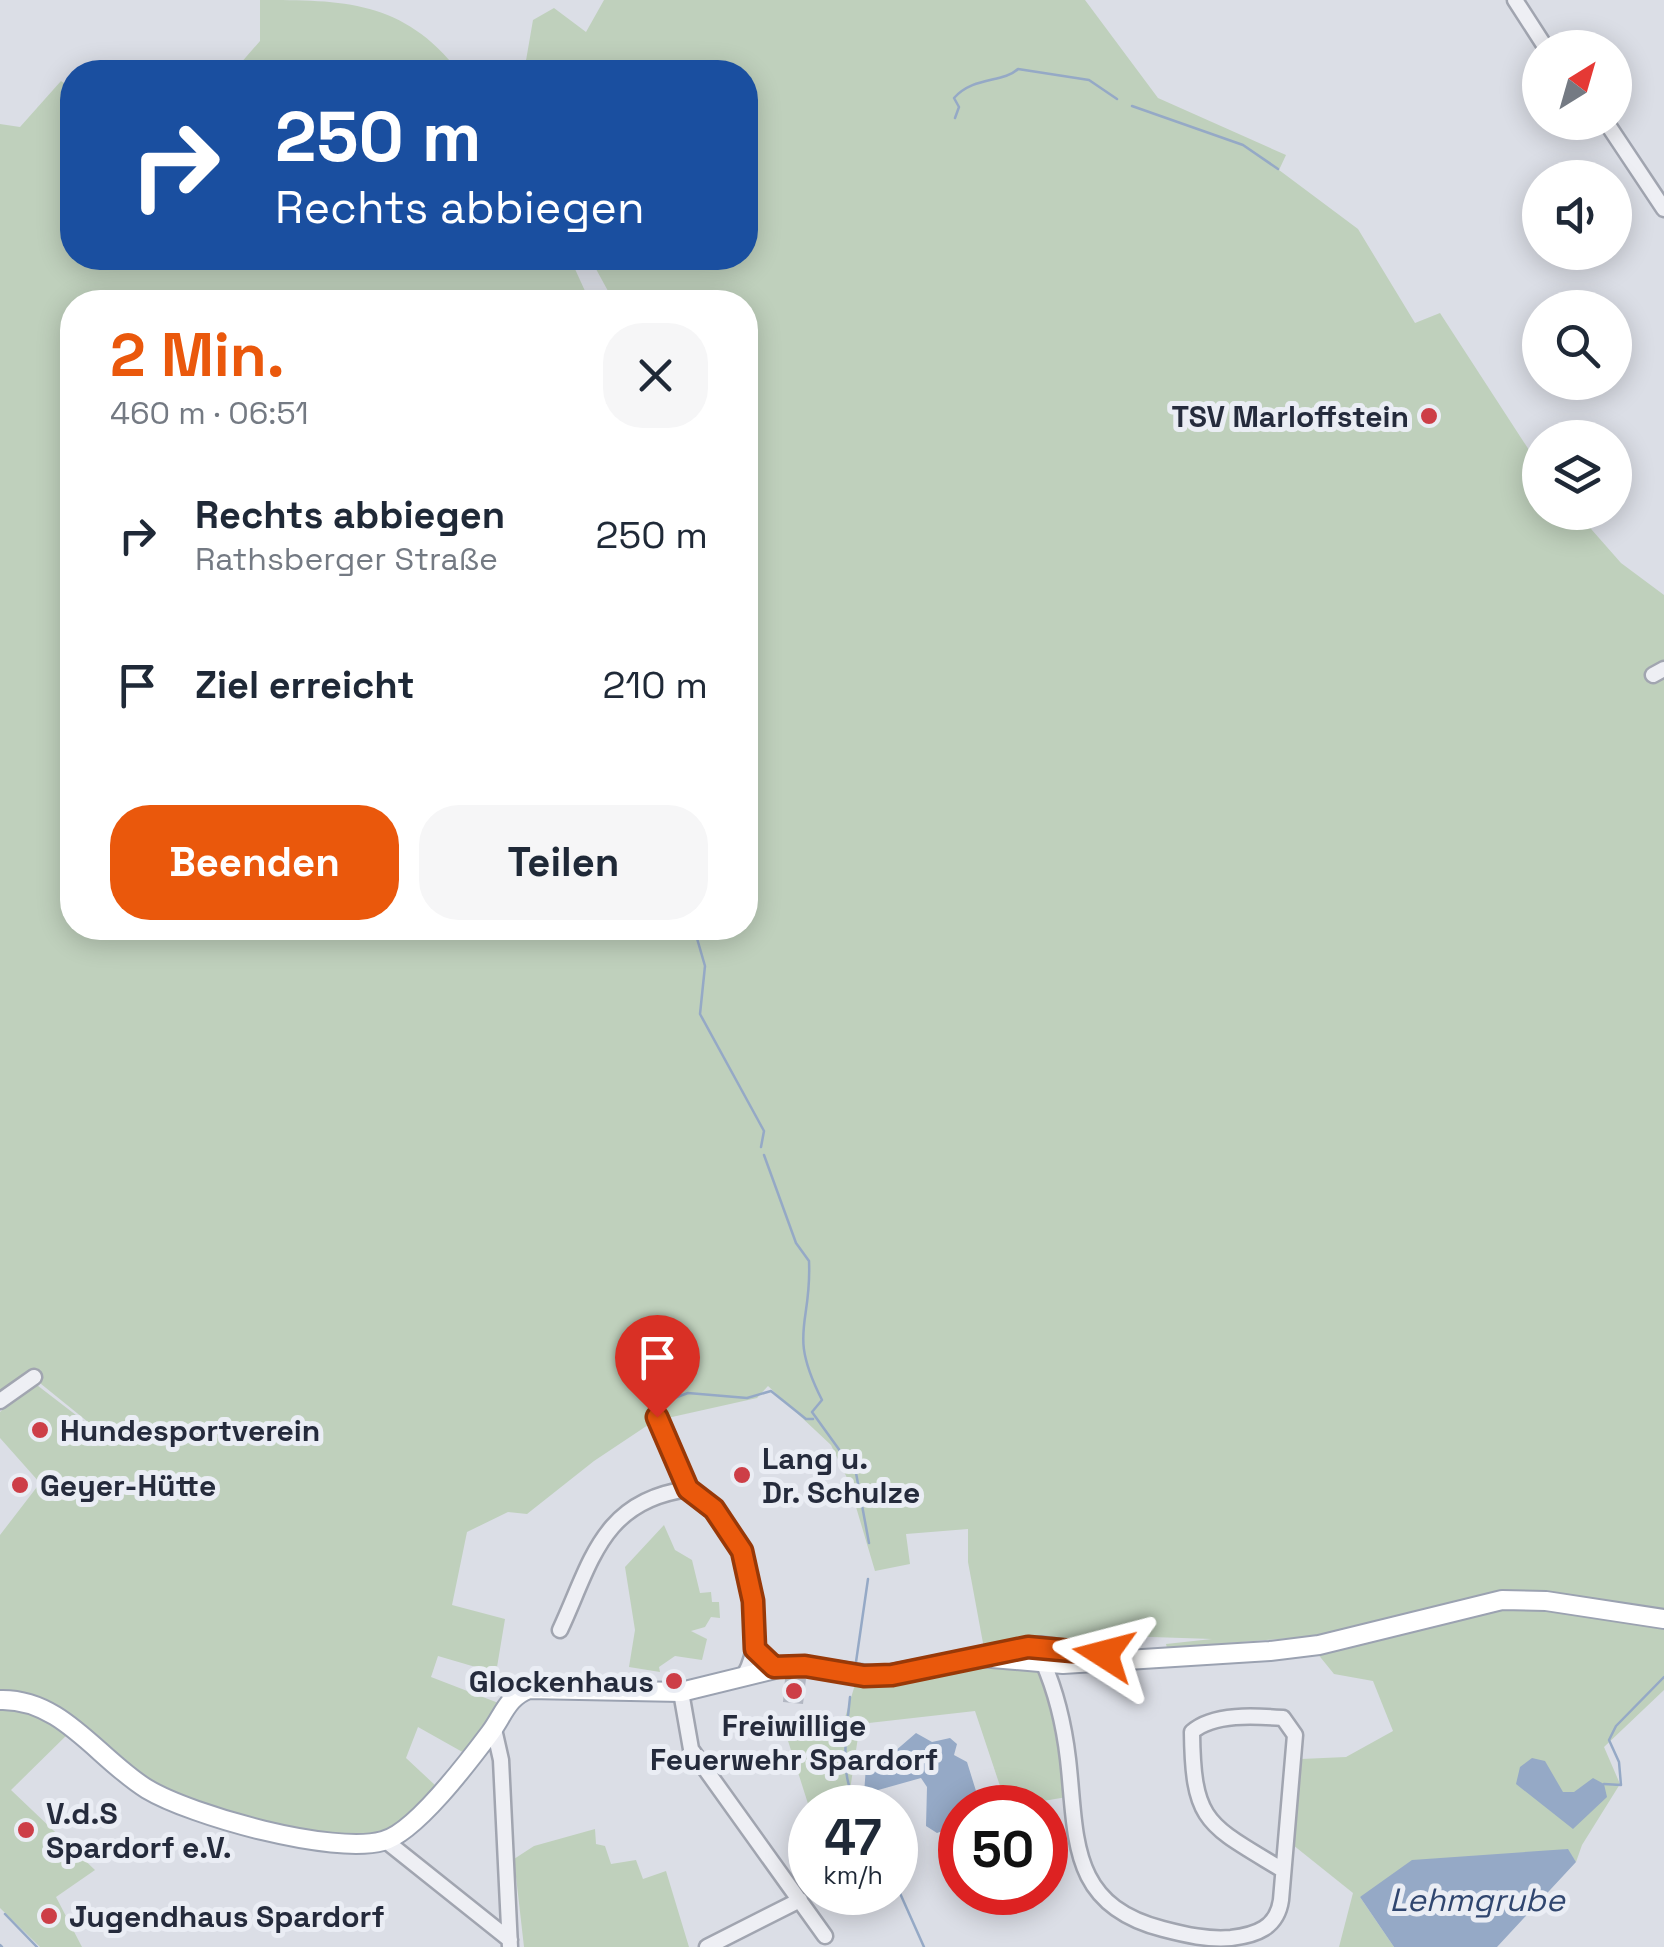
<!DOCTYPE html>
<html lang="de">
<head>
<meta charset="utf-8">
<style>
  body { margin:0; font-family:"Space Grotesk",sans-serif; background:#f6f6f7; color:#1f2937; height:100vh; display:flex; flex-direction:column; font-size:38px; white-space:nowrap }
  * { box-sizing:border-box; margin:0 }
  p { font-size:32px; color:#747a83 }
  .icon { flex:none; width:55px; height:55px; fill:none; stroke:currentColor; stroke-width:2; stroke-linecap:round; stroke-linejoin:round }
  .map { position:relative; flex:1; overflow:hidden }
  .panel { position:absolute; left:60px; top:290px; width:698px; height:650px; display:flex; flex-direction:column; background:#fff; border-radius:40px; box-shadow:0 5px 25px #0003 }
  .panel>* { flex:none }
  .top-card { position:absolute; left:60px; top:60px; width:698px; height:210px; border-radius:40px; box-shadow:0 5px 25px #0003; background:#1a4fa0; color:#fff; overflow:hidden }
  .needle { width:65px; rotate:37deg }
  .tools { position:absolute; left:1522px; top:30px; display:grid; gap:20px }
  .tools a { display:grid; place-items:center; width:110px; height:110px; border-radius:50%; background:#fff; box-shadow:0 5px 25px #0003; font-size:50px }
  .speed { position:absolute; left:788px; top:1785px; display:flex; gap:20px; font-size:50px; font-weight:700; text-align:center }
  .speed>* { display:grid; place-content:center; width:130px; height:130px; border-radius:50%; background:#fff; box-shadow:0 5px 25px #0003; line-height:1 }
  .speed small { font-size:25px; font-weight:400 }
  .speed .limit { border:15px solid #d22; background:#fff; color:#111 }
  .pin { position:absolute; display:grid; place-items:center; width:85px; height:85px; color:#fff; margin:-102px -42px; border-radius:50% 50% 50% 0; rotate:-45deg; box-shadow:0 0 10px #0007 }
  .pin .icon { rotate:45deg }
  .me { position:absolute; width:110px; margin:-55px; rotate:279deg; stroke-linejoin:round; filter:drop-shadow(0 0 8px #0008) }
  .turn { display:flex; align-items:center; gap:35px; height:210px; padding:0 50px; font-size:45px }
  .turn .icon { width:130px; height:130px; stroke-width:2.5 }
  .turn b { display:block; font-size:70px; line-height:85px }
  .round { display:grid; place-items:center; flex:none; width:105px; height:105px; border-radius:40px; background:#f6f6f7 }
  .summary { display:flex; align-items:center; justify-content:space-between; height:170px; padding:0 50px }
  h1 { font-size:60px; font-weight:700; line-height:75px; color:#ea580c }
  .primary-button { display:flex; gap:20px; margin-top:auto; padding:20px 50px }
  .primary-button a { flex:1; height:115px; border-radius:40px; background:#ea580c; color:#fff; font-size:40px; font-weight:700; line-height:115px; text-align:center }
  .primary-button a+a { background:#f6f6f7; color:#1f2937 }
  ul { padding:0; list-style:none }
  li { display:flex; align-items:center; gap:30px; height:150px; padding:0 50px }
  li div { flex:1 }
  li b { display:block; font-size:38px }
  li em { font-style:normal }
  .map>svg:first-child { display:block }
</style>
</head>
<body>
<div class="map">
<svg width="1664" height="1947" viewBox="0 0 1664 1947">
  <rect width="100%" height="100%" fill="#dbdee6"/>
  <path fill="#bfd0bc" d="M260,0c82,0 144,0 199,72h-226l27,-31z
    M604,0h481l73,98 128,57 -7,15 79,59 57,94 25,-10 100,154v45l37,1 44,50 43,32v1095l-60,57 16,37 -38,61 -6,17 -9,-13 -207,48 34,50h-55l14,-54 -60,-48 8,-86 45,-2 47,-26 -20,-50 -39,-7 -30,-37 -137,11 -1,-4 46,-5 -120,-4 -54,10 29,152 -60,10 -32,-96 -115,13 -12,79 -38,7 -28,-88 62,-1 16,-53 125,-14 -17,-92v-33l-62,5 4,30 -35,7 -27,-91 -17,-35 -63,-59 -11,12 -103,23 -60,40 -67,53 -19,-2 -41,20 -15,73 53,14 -9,54 -58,-17 -7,21 70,27 -35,50 -48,-27 -12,31 30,28c-13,18 -31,46 -53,54 -35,13 -188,-30 -222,-50 -30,-17 -58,-42 -86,-63l-64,63 84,80 -39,27 26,50h-42l-40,-39v-373l40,-52 -40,-45v-26l33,-30 52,40 -6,9 9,-9 -58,-47 -30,19v-1270l20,3 41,-46 11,7v170h498l20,44h-518v626h673v-626h-131l-24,-44h155v-186h-221l9,-52 21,-12 32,24z
    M664,1525l11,25 17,10 8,33 11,-1 1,10h7l1,16 -9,-1 -6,10 -14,4 16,8 -5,21 -27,-4 -16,11 1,5 -31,-5 6,-37 -10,-63z
    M595,1829l1,15 9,2 6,18 25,-4 7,19 23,-8 23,76h-165l-10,-88 20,-13z"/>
  <path fill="#95a9c6" d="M916,1733l16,9 18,-4 7,6 -3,11 13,7 14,45 -21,1v17l-23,8 -11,-7 1,-39 -6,-9 -57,16 3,-41 27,-1z
    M1532,1758l13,3 18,31h11l19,-14 11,6 3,13 -34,32 -57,-45 4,-17z
    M1568,1849l8,13 -79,85h-103l-34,-50 52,-37z"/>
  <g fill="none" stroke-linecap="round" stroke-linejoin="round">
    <path stroke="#95a9c6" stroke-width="2.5" d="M1132,106l111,39 35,24
      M955,118l4,-11 -5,-9c20,-22 49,-15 64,-29l71,11 28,19
      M694,928l11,38 -5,48 64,117 -3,16
      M764,1155l32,88 13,18c3,65 -22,70 13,139l-10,12 44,61 13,70
      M658,1404l30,-11 59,5 24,-7 35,28h7
      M856,1662l12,-83
      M850,1697c-3,33 -13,83 10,111
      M1604,1784l17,1 -2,-23 -10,-22 7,-14 48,-49
      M895,1882l29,65
      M5,1914l32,33
      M0,1945l2,2"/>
  </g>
  <path fill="#b2b7c2" d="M785,1679h21l-3,25 -20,-2z"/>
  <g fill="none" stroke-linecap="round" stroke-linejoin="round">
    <defs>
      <path id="minor" d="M1515,0l31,48
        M1606,122l58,87
        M1653,675l11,-6
        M0,1401l34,-24
        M657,1417c11,23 20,49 31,71 8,14 29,24 39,38 26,34 40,109 18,148
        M560,1630c31,-66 41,-130 129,-141
        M1043,1662c14,32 21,63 25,97 9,78 0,146 95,170 23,6 45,11 68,9 25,-3 46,-10 50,-38l14,-165 -12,-17c-27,-2 -70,-5 -91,14 1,91 15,92 89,137
        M681,1692l10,57 134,187
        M494,1729l7,31 9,187
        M386,1841l124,99
        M707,1947l93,-47"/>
      <path id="major" d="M1005,1652l35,-6 53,7
        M0,1700c62,-2 98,59 147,89 45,27 186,66 236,52 32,-8 86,-80 107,-108 13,-17 17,-36 39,-44l152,3 110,-27 88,11 101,-19 83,7 207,-13 49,-6 183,-45 44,1 118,18"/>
    </defs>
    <use href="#minor" stroke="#a1a5b0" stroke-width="19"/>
    <use href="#major" stroke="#9ba2b1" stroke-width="22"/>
    <use href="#minor" stroke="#eeeff4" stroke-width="14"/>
    <use href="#major" stroke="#fff" stroke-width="18"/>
  </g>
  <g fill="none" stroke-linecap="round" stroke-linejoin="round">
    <defs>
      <path id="route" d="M657,1417l31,72 26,20 28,42 11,50 2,48 19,18 31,-1 59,10 28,-1 136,-28 76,7"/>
    </defs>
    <use href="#route" stroke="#983908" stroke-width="25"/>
    <use href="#route" stroke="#ea580c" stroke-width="18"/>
  </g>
  <g fill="#cd3e47" stroke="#eaedf4" stroke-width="4">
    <circle cx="1429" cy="416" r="10"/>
    <circle cx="40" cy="1430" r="10"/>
    <circle cx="742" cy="1475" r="10"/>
    <circle cx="20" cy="1485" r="10"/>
    <circle cx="674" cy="1681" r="10"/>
    <circle cx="794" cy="1691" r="10"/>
    <circle cx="26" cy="1830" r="10"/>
    <circle cx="49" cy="1916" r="10"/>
  </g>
  <g text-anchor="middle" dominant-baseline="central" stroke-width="10" stroke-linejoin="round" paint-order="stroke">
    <g font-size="30" font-weight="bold" fill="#252b3c" stroke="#eaedf4" text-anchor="start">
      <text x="1409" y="416" text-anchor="end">TSV Marloffstein</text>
      <text x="60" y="1430">Hundesportverein</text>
      <text x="762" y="1458">Lang u.<tspan x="762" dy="34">Dr. Schulze</tspan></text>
      <text x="40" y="1485">Geyer-Hütte</text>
      <text x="654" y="1681" text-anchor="end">Glockenhaus</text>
      <text x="794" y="1725" text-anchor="middle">Freiwillige<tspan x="794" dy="34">Feuerwehr Spardorf</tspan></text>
      <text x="46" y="1813">V.d.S<tspan x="46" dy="34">Spardorf e.V.</tspan></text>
      <text x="69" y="1916">Jugendhaus Spardorf</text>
    </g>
    <g font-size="32" font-style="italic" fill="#30466f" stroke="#eaedf4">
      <text x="1477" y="1900">Lehmgrube</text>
    </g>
  </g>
</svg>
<div class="tools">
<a><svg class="needle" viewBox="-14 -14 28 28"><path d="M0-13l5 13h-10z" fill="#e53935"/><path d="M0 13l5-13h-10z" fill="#747a83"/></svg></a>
<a><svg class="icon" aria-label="sound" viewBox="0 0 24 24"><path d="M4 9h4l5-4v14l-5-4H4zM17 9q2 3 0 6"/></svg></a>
<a><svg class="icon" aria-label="search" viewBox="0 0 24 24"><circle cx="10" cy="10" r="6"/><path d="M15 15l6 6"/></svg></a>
<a><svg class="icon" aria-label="layers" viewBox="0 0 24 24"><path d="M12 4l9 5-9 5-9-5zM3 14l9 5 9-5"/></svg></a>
</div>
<div class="speed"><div>47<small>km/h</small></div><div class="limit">50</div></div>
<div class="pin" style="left:657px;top:1417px;background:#d93025"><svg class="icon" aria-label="arrive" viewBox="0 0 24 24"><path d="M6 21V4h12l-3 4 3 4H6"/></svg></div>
<svg class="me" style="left:1104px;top:1654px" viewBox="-20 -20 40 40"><path d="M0-17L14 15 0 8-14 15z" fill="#ea580c" stroke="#fff" stroke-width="4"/></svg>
<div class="top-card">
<div class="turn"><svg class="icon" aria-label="right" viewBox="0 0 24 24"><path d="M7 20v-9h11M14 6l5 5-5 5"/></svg><div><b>250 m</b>Rechts abbiegen</div></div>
</div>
<section class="panel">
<div class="summary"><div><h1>2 Min.</h1><p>460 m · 06:51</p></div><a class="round"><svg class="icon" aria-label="close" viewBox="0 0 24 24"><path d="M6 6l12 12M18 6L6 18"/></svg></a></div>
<ul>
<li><svg class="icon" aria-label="right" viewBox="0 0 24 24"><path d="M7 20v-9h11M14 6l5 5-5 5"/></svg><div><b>Rechts abbiegen</b><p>Rathsberger Straße</p></div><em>250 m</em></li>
<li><svg class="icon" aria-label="arrive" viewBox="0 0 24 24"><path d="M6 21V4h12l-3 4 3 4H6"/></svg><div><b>Ziel erreicht</b></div><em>210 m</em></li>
</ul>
<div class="primary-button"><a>Beenden</a><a>Teilen</a></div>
</section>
</div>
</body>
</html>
